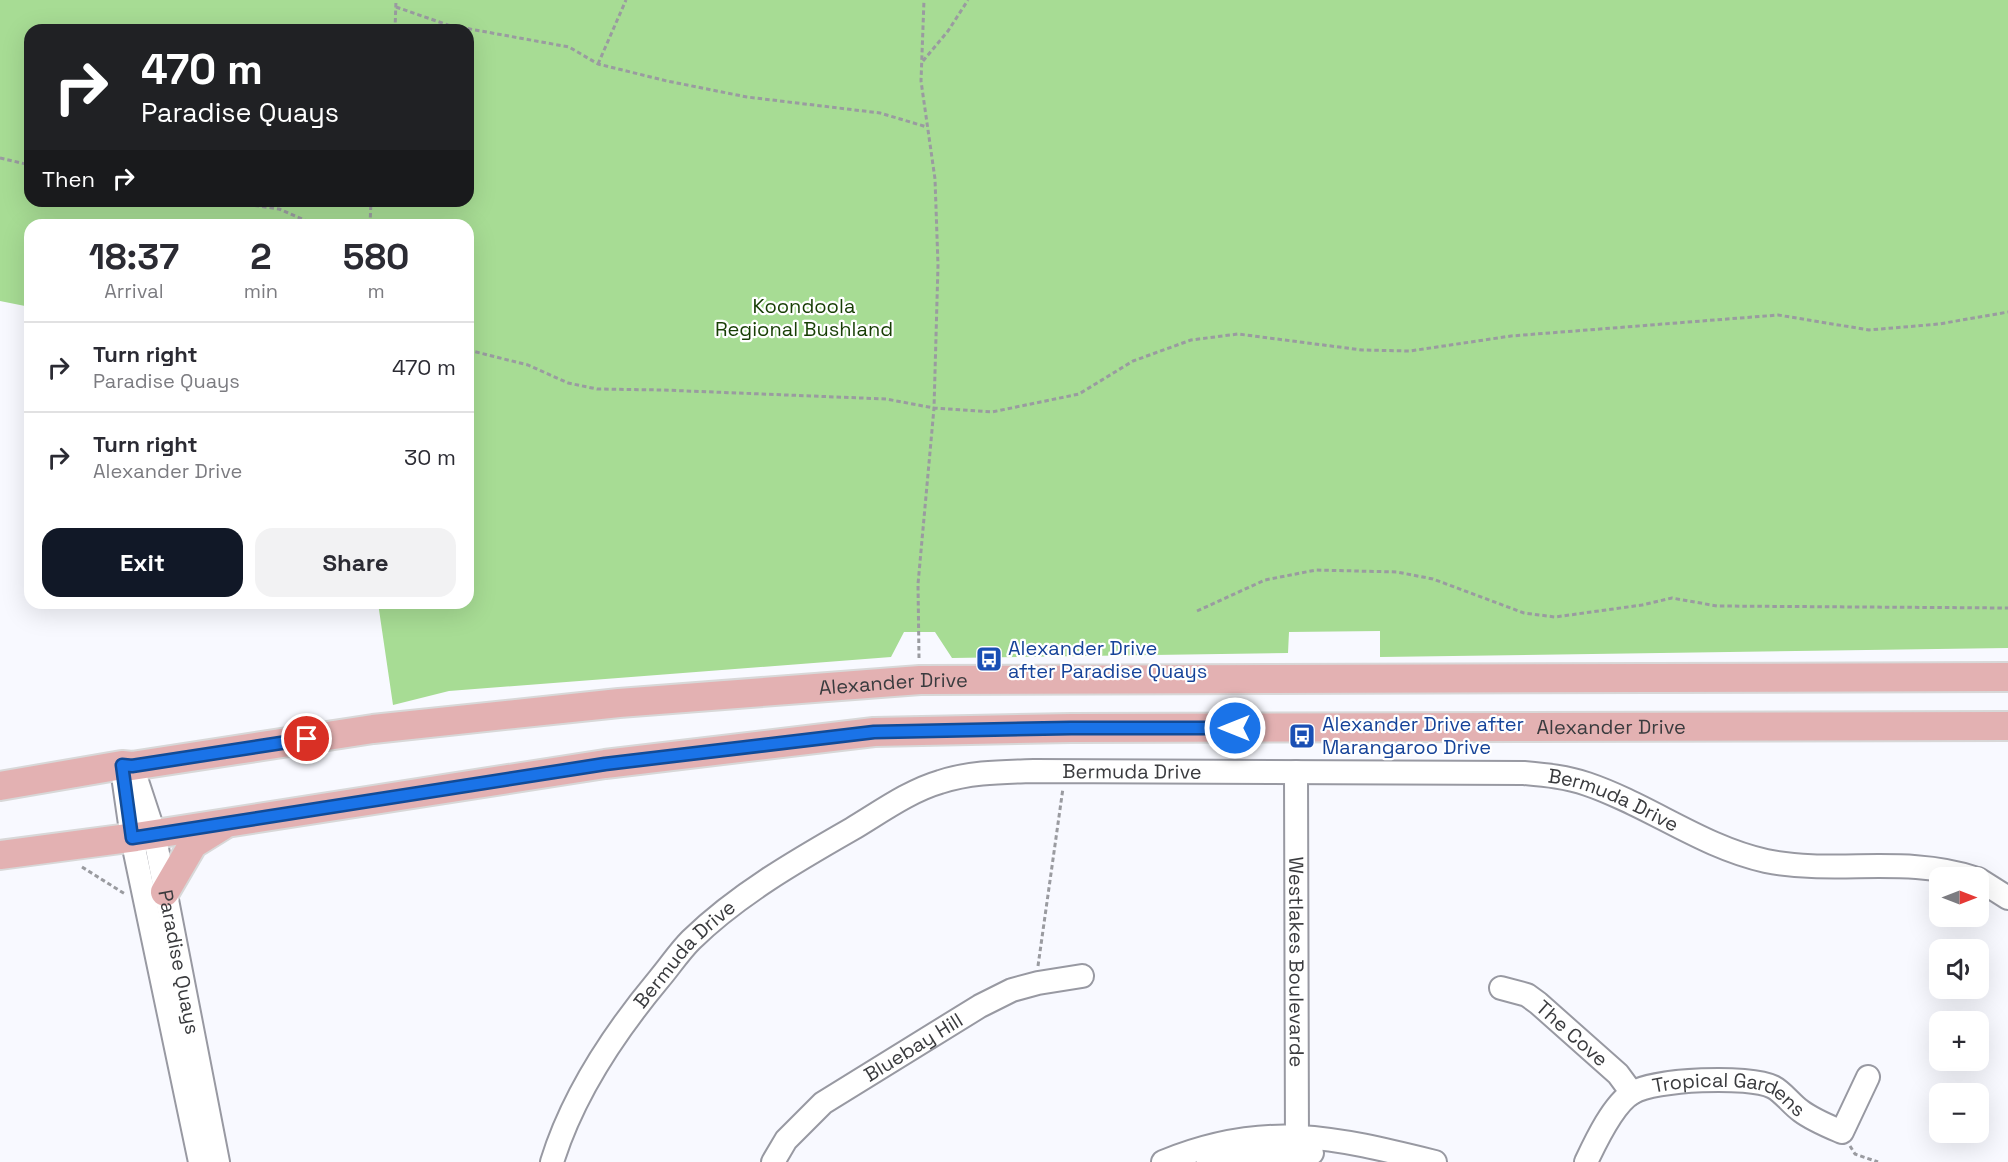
<!DOCTYPE html>
<html lang="en">
<head>
<meta charset="utf-8">
<style>
  body { margin:0; font-family:"Space Grotesk",sans-serif; background:#f2f2f3; color:#2b2b33; height:100vh; display:flex; flex-direction:column; font-size:22px; white-space:nowrap }
  * { box-sizing:border-box; margin:0 }
  p { font-size:20px; color:#7c7c81 }
  .icon { flex:none; width:33px; height:33px; fill:none; stroke:currentColor; stroke-width:2; stroke-linecap:round; stroke-linejoin:round }
  .map { position:relative; flex:1; overflow:hidden }
  .panel { position:absolute; left:24px; top:219px; width:450px; height:390px; display:flex; flex-direction:column; background:#fff; border-radius:18px; box-shadow:0 6px 24px #0002 }
  .panel>* { flex:none }
  .hud { position:absolute; left:24px; top:24px; width:450px; height:183px; border-radius:18px; box-shadow:0 6px 24px #0002; background:#202124; color:#fff; overflow:hidden }
  .needle { width:39px; rotate:90deg }
  .tools { position:absolute; left:1929px; top:867px; display:grid; gap:12px }
  .tools a { display:grid; place-items:center; width:60px; height:60px; border-radius:12px; background:#fff; box-shadow:0 6px 24px #0002; font-size:30px }
  .pin { position:absolute; display:grid; place-items:center; width:51px; height:51px; color:#fff; margin:-26px; border:3px solid #fff; border-radius:50%; box-shadow:0 2px 6px #0007 }
  .me { position:absolute; width:66px; margin:-33px; rotate:270deg; stroke-linejoin:round; filter:drop-shadow(0 0 4px #0008) }
  .turn { display:flex; align-items:center; gap:21px; height:126px; padding:0 18px; font-size:27px }
  .turn .icon { width:78px; height:78px; stroke-width:2.5 }
  .turn b { display:block; font-size:42px; line-height:51px }
  .then { display:flex; align-items:center; height:57px; padding:0 18px; background:#0003; gap:12px; font-size:22px }
  .eta { display:flex; justify-content:space-evenly; align-items:center; height:102px; text-align:center }
  .eta b { font-size:36px; font-weight:600; line-height:42px }
  .button { display:flex; gap:12px; margin-top:auto; padding:12px 18px }
  .button a { flex:1; height:69px; border-radius:18px; background:#111827; color:#fff; font-size:24px; font-weight:600; line-height:69px; text-align:center }
  .button a+a { background:#f2f2f3; color:#2b2b33 }
  ul { padding:0; list-style:none }
  li { display:flex; align-items:center; gap:18px; height:90px; padding:0 18px; border-top:2px solid #e1e1e2 }
  li div { flex:1 }
  li b { display:block; font-size:22px }
  li em { font-style:normal }
  .map>svg:first-child { display:block }
</style>
</head>
<body>
<div class="map">
<svg width="2008" height="1162" viewBox="0 0 2008 1162">
  <rect width="100%" height="100%" fill="#f8f9ff"/>
  <path fill="#a7dc94" fill-rule="evenodd" d="M0,0h2008v648l-628,9v-26l-91,1 -1,21 -336,5 -17,-26h-31l-13,25 -442,34 -56,14 -15,-102h90v-378h-438v82l-30,-6zM30,30h438v171h-438z"/>
  <g fill="none" stroke-linecap="round" stroke-linejoin="round">
    <defs>
      <g id="minor">
        <path id="s1" d="M132,766l22,67 64,329"/>
        <path d="M122,769l10,69 68,324"/>
        <path id="s2" d="M1296,772l1,380"/>
        <path d="M1978,879l30,19"/>
        <path id="s3" d="M1501,988l26,7 11,8 80,71 14,19"/>
        <path d="M1208,1161c34,-8 69,-9 104,-8"/>
        <path id="s4" d="M552,1162c21,-68 62,-129 107,-183 11,-13 20,-27 32,-39 46,-45 105,-79 161,-111 27,-16 57,-38 88,-47 30,-10 62,-10 94,-11l490,2c22,2 43,4 63,11 62,21 115,63 179,77 69,14 140,-6 208,17"/>
        <path id="s5" d="M773,1162l13,-22 37,-37 157,-97 32,-16 26,-7 44,-7"/>
        <path d="M1163,1162c101,-42 171,-25 272,0"/>
        <path id="s6" d="M1586,1162c9,-19 27,-58 46,-69 22,-14 117,-18 141,-6 10,5 18,17 28,24 12,9 27,15 41,21l26,-55"/>
      </g>
      <g id="major">
        <path id="s7" d="M0,786l122,-21 10,1 241,-37 246,-26 301,-23 1088,-3"/>
        <path id="s8" d="M0,855l136,-18 469,-73 269,-32 197,-4 937,-2"/>
        <path d="M165,892l28,-48 29,-18"/>
      </g>
    </defs>
    <use href="#minor" stroke="#9899a2" stroke-width="26"/>
    <use href="#major" stroke="#d8d8d8" stroke-width="32"/>
    <path stroke="#9a9ba0" stroke-width="3" stroke-dasharray="4.5 3" stroke-linecap="butt" d="M396,7l52,18 121,22 29,17 69,17 80,16 133,16 47,14
      M395,30l1,-30
      M923,61l25,-30 20,-31
      M598,64l28,-64
      M0,158l30,7
      M225,201l54,8 37,16
      M370,225l1,-24
      M468,350l60,15 40,18 29,6 66,1 223,9 48,9 58,4 87,-18 54,-33 58,-21 47,-6 124,16 48,1 101,-15 267,-21 91,15 70,-6 69,-12
      M1197,611l68,-31 51,-10 81,2 36,7 91,34 31,4 87,-12 30,-7 45,8 291,2
      M919,658l-1,-74 16,-176 4,-143 -3,-86 -14,-98 3,-81
      M82,867l43,27
      M1038,966l25,-178
      M1850,1146l5,8 23,8"/>
    <use href="#minor" stroke="#fff" stroke-width="22"/>
    <use href="#major" stroke="#e3b1b2" stroke-width="28"/>
  </g>
  <g fill="none" stroke-linecap="round" stroke-linejoin="round">
    <defs>
      <path id="route" d="M307,739l-175,27 -10,-1 10,73 473,-74 269,-32 197,-4h164"/>
    </defs>
    <use href="#route" stroke="#114b97" stroke-width="15"/>
    <use href="#route" stroke="#1a73e8" stroke-width="10"/>
  </g>
  <defs>
    <symbol id="bus-square" viewBox="-11 -11 22 22"><rect x="-9" y="-9" width="18" height="18" rx="4" fill="#1a4fb4" stroke="#fff"/><path d="M-5-6H5V4H4V6H2V4H-2V6H-4V4H-5ZM-3.5-4V0h7V-4ZM-3.5 1.2v1.5H-2V1.2ZM2 1.2v1.5H3.5V1.2Z" fill="#fff"/></symbol>
  </defs>
  <g fill-rule="evenodd">
    <use href="#bus-square" x="974" y="644" width="30" height="30"/>
    <use href="#bus-square" x="1287" y="721" width="30" height="30"/>
  </g>
  <g text-anchor="middle" dominant-baseline="central" stroke-width="4.5" stroke-linejoin="round" paint-order="stroke">
    <g font-size="20" fill="#173e04" stroke="#fff">
      <text x="804" y="306">Koondoola<tspan x="804" dy="23">Regional Bushland</tspan></text>
    </g>
    <g font-size="20" fill="#164399" stroke="#fff" text-anchor="start">
      <text x="1008" y="648">Alexander Drive<tspan x="1008" dy="23">after Paradise Quays</tspan></text>
      <text x="1322" y="724">Alexander Drive after<tspan x="1322" dy="23">Marangaroo Drive</tspan></text>
    </g>
    <g font-size="20" fill="#3a3b3e" stroke="#fff">
      <text stroke="none"><textPath href="#s7" startOffset="900">Alexander Drive</textPath></text>
      <text stroke="none"><textPath href="#s8" startOffset="1620">Alexander Drive</textPath></text>
      <text stroke="none"><textPath href="#s4" startOffset="753">Bermuda Drive</textPath></text>
      <text stroke="none"><textPath href="#s4" startOffset="1239">Bermuda Drive</textPath></text>
      <text stroke="none"><textPath href="#s4" startOffset="249">Bermuda Drive</textPath></text>
      <text stroke="none"><textPath href="#s2" startOffset="190">Westlakes Boulevarde</textPath></text>
      <text stroke="none"><textPath href="#s1" startOffset="202">Paradise Quays</textPath></text>
      <text stroke="none"><textPath href="#s3" startOffset="86">The Cove</textPath></text>
      <text stroke="none"><textPath href="#s5" startOffset="184">Bluebay Hill</textPath></text>
      <text stroke="none"><textPath href="#s6" startOffset="186">Tropical Gardens</textPath></text>
    </g>
  </g>
</svg>
<div class="tools">
<a><svg class="needle" viewBox="-14 -14 28 28"><path d="M0-13l5 13h-10z" fill="#e53935"/><path d="M0 13l5-13h-10z" fill="#7c7c81"/></svg></a>
<a><svg class="icon" aria-label="sound" viewBox="0 0 24 24"><path d="M4 9h4l5-4v14l-5-4H4zM17 9q2 3 0 6"/></svg></a>
<a>+</a>
<a>−</a>
</div>
<div class="pin" style="left:307px;top:739px;background:#d93025"><svg class="icon" aria-label="arrive" viewBox="0 0 24 24"><path d="M6 21V4h12l-3 4 3 4H6"/></svg></div>
<svg class="me" style="left:1235px;top:728px" viewBox="-20 -20 40 40"><circle r="17" fill="#1a73e8" stroke="#fff" stroke-width="3"/><path d="M0-11L8 9 0 5-8 9z" fill="#fff"/></svg>
<div class="hud">
<div class="turn"><svg class="icon" aria-label="right" viewBox="0 0 24 24"><path d="M7 20v-9h11M14 6l5 5-5 5"/></svg><div><b>470 m</b>Paradise Quays</div></div>
<div class="then">Then<svg class="icon" aria-label="right" viewBox="0 0 24 24"><path d="M7 20v-9h11M14 6l5 5-5 5"/></svg></div>
</div>
<section class="panel">
<div class="eta">
<div><b>18:37</b><p>Arrival</p></div>
<div><b>2</b><p>min</p></div>
<div><b>580</b><p>m</p></div>
</div>
<ul>
<li><svg class="icon" aria-label="right" viewBox="0 0 24 24"><path d="M7 20v-9h11M14 6l5 5-5 5"/></svg><div><b>Turn right</b><p>Paradise Quays</p></div><em>470 m</em></li>
<li><svg class="icon" aria-label="right" viewBox="0 0 24 24"><path d="M7 20v-9h11M14 6l5 5-5 5"/></svg><div><b>Turn right</b><p>Alexander Drive</p></div><em>30 m</em></li>
</ul>
<div class="button"><a>Exit</a><a>Share</a></div>
</section>
</div>
</body>
</html>
